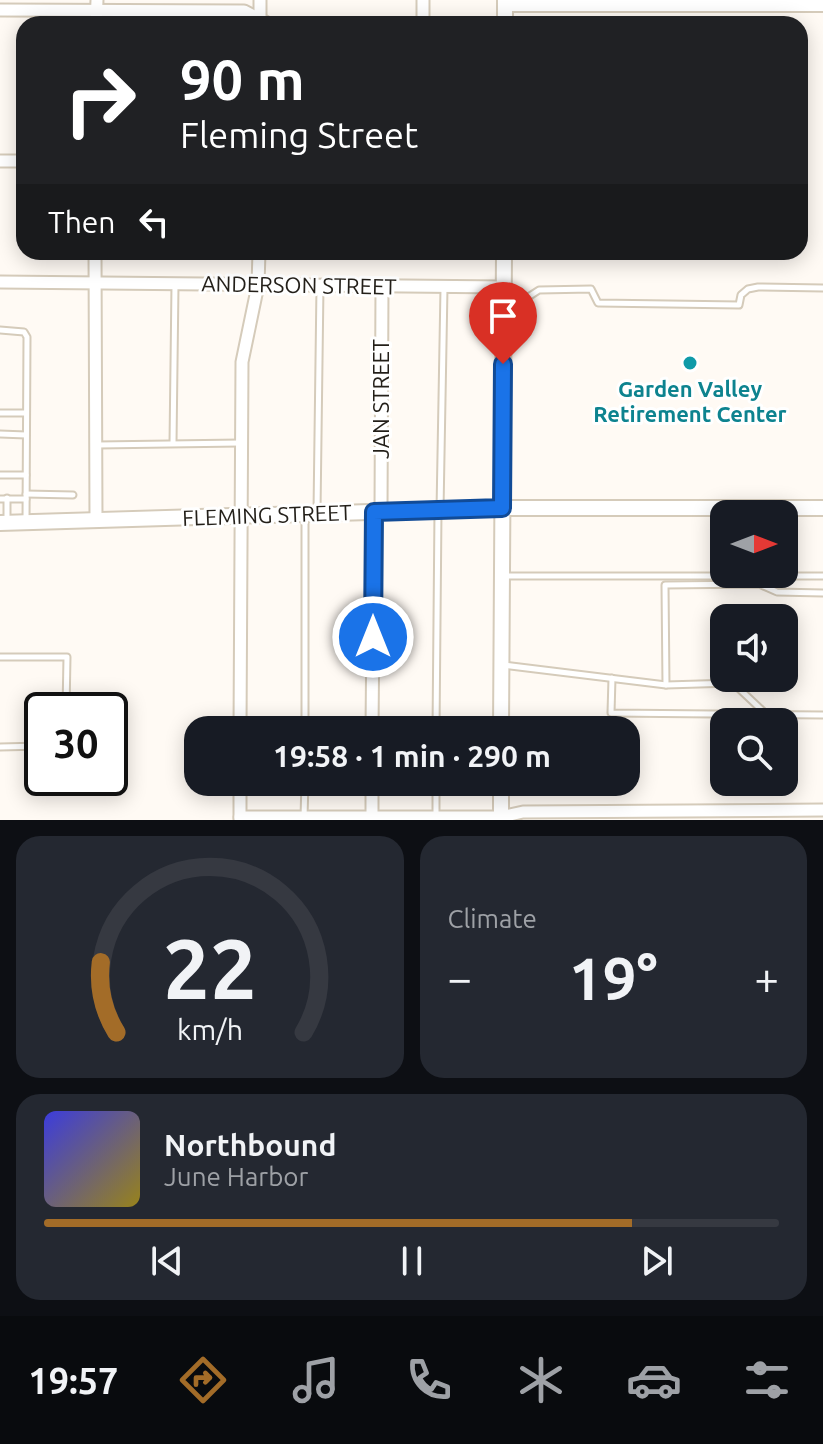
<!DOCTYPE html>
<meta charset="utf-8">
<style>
:root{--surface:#171b24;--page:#242831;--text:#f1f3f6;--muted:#9ea1a6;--line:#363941;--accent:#a36c28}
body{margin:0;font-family:Ubuntu,sans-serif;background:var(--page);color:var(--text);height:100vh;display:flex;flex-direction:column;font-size:30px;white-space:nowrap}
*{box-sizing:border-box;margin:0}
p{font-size:26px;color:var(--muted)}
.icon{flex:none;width:44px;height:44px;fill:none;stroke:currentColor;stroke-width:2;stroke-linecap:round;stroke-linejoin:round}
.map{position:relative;height:820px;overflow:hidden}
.drawer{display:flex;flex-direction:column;gap:16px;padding:16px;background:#0d0f14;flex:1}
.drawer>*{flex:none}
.banner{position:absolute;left:16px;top:16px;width:792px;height:244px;border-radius:24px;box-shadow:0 4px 20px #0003;background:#202124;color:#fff;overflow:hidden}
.needle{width:52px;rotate:90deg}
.controls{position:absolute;left:710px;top:500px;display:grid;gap:16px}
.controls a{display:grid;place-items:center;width:88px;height:88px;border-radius:16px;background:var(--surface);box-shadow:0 4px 20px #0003;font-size:40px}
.speed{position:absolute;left:24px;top:692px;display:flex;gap:16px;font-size:40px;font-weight:700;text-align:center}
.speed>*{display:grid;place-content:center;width:104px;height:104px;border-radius:50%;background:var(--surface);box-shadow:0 4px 20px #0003;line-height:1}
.speed .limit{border:4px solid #111;border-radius:12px;background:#fff;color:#111}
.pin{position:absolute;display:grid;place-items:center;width:68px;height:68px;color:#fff;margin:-82px -34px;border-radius:50% 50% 50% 0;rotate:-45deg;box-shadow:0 0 8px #0007}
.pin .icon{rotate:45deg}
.me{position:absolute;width:88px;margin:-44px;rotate:0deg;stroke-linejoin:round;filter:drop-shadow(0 0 6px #0008)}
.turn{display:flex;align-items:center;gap:28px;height:168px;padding:0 32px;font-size:36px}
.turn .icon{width:104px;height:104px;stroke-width:2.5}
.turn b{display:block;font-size:56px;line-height:68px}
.then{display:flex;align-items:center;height:76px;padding:0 32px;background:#0003;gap:16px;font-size:30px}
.big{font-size:60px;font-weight:600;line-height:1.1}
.drawer .card{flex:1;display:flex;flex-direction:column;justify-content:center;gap:12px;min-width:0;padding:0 28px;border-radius:24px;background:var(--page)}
.drawer .dial{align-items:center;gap:0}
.dial svg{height:208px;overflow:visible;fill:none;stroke:var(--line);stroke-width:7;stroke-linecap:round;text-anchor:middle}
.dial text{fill:var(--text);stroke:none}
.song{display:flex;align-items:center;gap:24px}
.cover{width:96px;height:96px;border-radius:12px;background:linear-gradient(135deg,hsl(240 70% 55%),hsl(50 70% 35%))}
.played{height:8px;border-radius:4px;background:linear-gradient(90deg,var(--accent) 80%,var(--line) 80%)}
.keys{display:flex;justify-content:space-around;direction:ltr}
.heat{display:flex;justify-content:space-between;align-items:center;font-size:44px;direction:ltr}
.drawer .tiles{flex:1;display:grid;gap:16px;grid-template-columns:1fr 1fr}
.card:last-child{grid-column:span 2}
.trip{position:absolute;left:184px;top:716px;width:456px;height:80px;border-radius:24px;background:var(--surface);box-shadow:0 4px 20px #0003;font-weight:600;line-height:80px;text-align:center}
.dock{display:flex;height:128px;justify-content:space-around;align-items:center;background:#090b0e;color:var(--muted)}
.dock .icon{width:56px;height:56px}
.dock .selected{color:var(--accent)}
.dock b{font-size:36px;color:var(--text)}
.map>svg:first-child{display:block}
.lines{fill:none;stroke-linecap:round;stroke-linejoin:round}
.service-casing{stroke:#d5cbba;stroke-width:9}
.minor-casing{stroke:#d5cbba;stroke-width:15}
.tertiary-casing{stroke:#d5cbba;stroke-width:18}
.service{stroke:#fff;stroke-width:5}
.minor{stroke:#fff;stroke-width:11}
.tertiary{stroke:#fff;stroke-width:14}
.route-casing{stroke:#114b97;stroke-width:20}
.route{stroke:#1a73e8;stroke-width:14}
.culture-dot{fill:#0f9aa8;stroke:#fff;stroke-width:3}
.labels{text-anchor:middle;stroke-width:6;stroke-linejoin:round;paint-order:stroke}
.street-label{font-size:22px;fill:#231f19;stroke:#fff}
.culture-label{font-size:22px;font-weight:bold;fill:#0d838f;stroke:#fff}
</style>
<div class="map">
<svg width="823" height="820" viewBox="0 0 823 820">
<rect width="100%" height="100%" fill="#fffaf4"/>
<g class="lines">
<defs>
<g id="service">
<path d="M 505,300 L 522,301 L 539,290 L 591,289 L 598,303 L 739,305 L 741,295 L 748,289 L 758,287 L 823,288"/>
<path d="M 0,330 L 24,332 L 27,337 L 26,521"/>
<path d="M 0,413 L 26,413"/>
<path d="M 0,434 L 26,435"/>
<path d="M 173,443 L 175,285"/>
<path d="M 98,445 L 240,443"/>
<path d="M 0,475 L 26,475"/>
<path d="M 26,494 L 73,495"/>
<path d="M 7,498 L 7,522"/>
<path d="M 0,499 L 26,499"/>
<path d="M 440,510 L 444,288"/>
<path d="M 317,512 L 320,286"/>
<path d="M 503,576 L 823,576"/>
<path d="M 0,657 L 67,657 L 66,710"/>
<path d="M 503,665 L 666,685 L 733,683 L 767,715"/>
<path d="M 612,678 L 611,713 L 823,715"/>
<path d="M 666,685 L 665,585 L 759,584 L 777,592 L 823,593"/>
<path d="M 305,730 L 305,515"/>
<path d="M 436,730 L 438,511"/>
<path d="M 0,747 L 42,746"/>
<path d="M 436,816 L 436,782"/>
<path d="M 304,817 L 305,782"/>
</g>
<g id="minor">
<path d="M 0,10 L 244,11 L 269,24"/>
<path d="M 260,23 L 260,0"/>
<path d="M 96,24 L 97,0"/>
<path d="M 423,24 L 423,0"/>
<path d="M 0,161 L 24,161"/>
<path d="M 95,252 L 96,520"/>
<path d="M 0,282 L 504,287"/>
<path d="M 381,512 L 382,286"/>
<path d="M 240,730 L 242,362 L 258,285 L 259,252"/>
<path d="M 372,730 L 374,512"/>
<path d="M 240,817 L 501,817 L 523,812 L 823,810"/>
<path d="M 372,817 L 372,782"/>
<path d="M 240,820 L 240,782"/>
</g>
<g id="tertiary">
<path d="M 505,4 L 823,4"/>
<path d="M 505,24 L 505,0"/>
<path d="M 0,523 L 502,508 L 823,508"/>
<path d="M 501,730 L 504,252"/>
<path d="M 501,820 L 501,782"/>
</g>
</defs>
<!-- service casing -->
<use href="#service" class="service-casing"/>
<!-- minor casing -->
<use href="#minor" class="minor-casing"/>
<!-- tertiary casing -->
<use href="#tertiary" class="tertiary-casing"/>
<!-- service -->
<use href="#service" class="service"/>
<!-- minor -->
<use href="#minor" class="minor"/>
<!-- tertiary -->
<use href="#tertiary" class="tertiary"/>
</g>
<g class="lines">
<defs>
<path id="route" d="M 373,637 L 374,512 L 502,508 L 503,364"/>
</defs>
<!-- route casing -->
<use href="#route" class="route-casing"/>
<!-- route -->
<use href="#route" class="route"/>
</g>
<!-- markers -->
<circle class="culture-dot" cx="690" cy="363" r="8"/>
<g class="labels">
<!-- street labels -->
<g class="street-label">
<text transform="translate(299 285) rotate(1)" y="8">ANDERSON STREET</text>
<text transform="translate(381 399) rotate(-90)" y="8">JAN STREET</text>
<text transform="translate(267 515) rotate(-2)" y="8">FLEMING STREET</text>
</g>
<!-- culture labels -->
<g class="culture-label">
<text x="690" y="397">Garden Valley<tspan x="690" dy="25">Retirement Center</tspan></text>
</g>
</g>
</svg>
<div class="controls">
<a><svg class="needle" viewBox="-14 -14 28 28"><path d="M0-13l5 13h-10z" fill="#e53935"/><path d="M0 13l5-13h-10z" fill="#9ea1a6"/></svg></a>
<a><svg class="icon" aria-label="sound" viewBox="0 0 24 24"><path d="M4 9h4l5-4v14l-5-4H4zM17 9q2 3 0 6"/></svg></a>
<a><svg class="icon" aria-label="search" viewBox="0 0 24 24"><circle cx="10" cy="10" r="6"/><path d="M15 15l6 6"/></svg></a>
</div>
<div class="speed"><div class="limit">30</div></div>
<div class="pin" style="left:503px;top:364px;background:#d93025"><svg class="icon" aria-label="arrive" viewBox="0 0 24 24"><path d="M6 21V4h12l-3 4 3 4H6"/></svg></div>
<svg class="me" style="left:373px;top:637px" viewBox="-20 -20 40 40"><circle r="17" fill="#1a73e8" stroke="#fff" stroke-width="3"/><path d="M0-11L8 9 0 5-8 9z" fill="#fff"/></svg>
<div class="trip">19:58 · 1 min · 290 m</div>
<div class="banner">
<div class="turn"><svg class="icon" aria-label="right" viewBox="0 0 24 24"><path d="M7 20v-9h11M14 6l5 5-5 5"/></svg><div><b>90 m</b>Fleming Street</div></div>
<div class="then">Then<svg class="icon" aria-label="left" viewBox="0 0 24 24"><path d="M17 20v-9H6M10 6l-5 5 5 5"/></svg></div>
</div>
</div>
<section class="drawer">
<div class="tiles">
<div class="card dial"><svg viewBox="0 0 100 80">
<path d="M14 69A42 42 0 1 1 86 69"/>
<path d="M14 69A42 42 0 0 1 8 42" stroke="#a36c28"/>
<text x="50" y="56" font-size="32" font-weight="700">22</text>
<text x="50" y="72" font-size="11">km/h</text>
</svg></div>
<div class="card"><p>Climate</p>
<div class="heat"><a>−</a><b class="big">19°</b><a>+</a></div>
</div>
<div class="card">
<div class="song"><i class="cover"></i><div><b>Northbound</b><p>June Harbor</p></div></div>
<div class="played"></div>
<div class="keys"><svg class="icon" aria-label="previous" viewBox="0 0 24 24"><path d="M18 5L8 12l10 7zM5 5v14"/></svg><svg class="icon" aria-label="pause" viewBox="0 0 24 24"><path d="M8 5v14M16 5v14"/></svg><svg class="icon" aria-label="next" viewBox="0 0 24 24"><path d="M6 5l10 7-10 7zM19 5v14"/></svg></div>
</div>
</div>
</section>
<nav class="dock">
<b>19:57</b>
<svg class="icon selected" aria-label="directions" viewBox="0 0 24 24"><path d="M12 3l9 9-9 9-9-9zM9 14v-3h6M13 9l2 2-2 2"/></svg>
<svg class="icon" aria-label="music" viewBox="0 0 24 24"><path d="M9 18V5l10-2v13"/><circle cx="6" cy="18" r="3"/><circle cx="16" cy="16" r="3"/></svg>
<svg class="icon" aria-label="phone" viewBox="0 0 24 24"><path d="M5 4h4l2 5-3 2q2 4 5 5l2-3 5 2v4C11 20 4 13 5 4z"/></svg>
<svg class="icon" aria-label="climate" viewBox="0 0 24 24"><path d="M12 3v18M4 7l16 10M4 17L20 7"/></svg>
<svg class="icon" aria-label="car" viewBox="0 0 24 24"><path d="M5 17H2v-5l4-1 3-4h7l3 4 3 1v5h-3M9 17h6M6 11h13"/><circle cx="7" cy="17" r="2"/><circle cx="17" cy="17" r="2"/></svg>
<svg class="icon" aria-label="filters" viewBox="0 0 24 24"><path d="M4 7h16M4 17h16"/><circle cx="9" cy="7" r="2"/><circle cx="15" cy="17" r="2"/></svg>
</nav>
